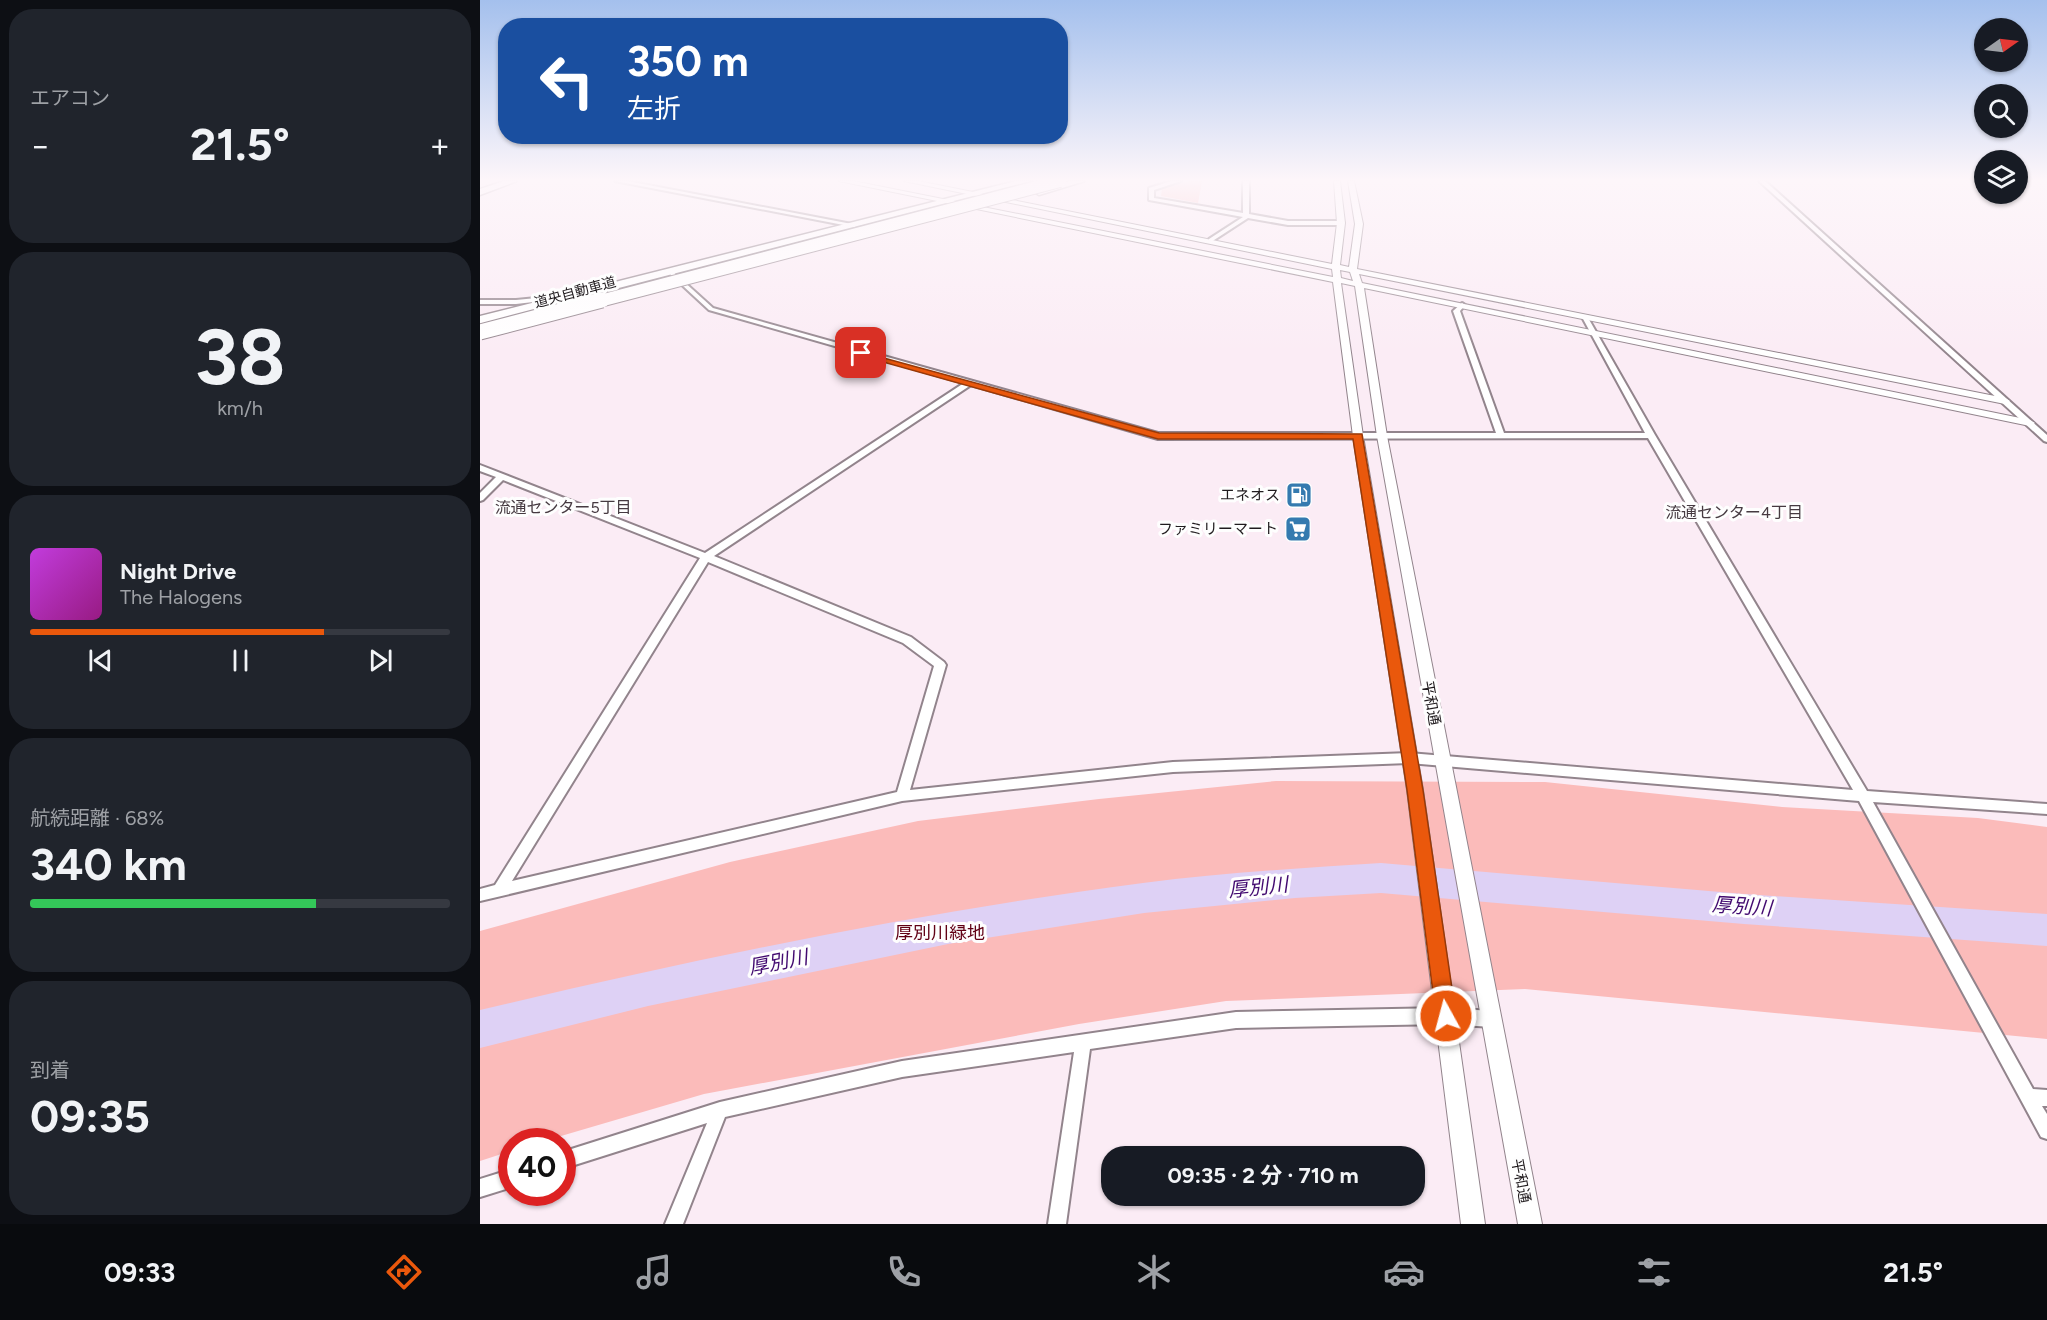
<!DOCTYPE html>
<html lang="ja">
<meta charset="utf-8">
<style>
:root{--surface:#171b24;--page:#20242c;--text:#f1f3f6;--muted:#9ea1a6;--line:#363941;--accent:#ea580c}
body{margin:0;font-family:Figtree,"Noto Sans JP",sans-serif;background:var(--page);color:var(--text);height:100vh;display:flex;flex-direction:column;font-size:22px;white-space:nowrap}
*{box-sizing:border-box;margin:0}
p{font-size:20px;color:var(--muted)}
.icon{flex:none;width:33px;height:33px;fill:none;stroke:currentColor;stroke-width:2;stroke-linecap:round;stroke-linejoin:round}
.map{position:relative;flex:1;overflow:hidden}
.panel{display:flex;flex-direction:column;gap:9px;padding:9px;background:#0d0f14;width:480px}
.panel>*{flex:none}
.guide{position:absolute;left:18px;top:18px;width:570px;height:126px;border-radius:24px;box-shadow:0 2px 4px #0004;background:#1a4fa0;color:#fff;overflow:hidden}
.needle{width:39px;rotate:76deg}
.controls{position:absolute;left:1494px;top:18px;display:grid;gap:12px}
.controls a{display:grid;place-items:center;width:54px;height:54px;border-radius:50%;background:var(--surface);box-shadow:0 2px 4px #0004;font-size:30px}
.speed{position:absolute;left:18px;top:1128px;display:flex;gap:12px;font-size:30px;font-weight:700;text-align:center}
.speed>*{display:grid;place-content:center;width:78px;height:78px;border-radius:50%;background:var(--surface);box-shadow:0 2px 4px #0004;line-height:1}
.speed .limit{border:9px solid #d22;background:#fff;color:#111}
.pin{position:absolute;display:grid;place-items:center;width:51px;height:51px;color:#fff;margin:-26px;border-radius:12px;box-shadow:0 3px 9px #0006}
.me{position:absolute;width:66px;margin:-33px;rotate:353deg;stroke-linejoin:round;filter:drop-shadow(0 0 4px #0008)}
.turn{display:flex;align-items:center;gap:21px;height:126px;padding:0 30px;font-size:27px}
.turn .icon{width:78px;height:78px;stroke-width:2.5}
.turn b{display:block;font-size:42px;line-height:51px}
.big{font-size:45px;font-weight:700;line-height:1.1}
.panel .card{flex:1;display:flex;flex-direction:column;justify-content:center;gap:9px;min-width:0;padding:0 21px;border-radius:24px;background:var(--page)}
.panel .dial{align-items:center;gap:0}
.dial b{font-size:78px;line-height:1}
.song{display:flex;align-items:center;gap:18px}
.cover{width:72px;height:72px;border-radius:9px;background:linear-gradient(135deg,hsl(290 70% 55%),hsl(310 70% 35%))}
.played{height:6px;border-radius:3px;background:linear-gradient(90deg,var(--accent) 70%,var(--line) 70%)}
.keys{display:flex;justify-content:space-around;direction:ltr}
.heat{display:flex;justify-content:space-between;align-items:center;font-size:33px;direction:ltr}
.charge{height:9px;border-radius:4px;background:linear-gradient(90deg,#34c759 68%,var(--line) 0)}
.trip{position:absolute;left:621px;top:1146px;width:324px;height:60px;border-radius:24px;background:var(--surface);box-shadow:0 2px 4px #0004;font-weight:700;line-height:60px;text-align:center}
.tab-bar{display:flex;height:96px;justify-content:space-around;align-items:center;background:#090b0e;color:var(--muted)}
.tab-bar .icon{width:42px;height:42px}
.tab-bar .on{color:var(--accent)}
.tab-bar b{font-size:27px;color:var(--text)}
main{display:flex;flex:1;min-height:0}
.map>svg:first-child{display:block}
.green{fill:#fbbbba}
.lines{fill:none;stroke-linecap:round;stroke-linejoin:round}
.river{fill:#ded1f5;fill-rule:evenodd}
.minor-casing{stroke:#92848c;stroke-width:4}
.tertiary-casing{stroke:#92848c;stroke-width:2}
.trunk-casing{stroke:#92848c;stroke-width:3}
.minor{fill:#fff;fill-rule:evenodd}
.tertiary{fill:#fff;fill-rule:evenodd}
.trunk{fill:#fff;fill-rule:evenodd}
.motorway-bridge-far1-casing{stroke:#92848c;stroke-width:14;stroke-linecap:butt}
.motorway-bridge-casing{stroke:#92848c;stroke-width:17;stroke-linecap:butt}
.motorway-bridge-far1{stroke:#fff;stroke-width:12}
.motorway-bridge{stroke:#fff;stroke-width:15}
.route{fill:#ea580c;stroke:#983908;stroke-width:1.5}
.labels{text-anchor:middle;stroke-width:6;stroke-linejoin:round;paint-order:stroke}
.far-street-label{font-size:14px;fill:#201b1e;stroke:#fefefe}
.poi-label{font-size:15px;fill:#201b1e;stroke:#fefefe;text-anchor:end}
.street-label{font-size:15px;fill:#201b1e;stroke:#fefefe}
.neighbourhood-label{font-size:16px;fill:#463a41;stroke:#fefefe}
.near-park-label{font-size:18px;fill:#610115;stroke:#fefefe}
.near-water-label{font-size:20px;font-style:italic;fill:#420a70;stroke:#fefefe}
</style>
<main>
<section class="panel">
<div class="card"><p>エアコン</p>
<div class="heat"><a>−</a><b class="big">21.5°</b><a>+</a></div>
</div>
<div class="card dial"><b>38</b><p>km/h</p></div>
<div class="card">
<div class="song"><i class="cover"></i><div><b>Night Drive</b><p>The Halogens</p></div></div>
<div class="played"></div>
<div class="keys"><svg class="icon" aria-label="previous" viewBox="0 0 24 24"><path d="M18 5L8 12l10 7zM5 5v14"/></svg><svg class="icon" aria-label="pause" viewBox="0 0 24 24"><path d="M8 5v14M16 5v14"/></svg><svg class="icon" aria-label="next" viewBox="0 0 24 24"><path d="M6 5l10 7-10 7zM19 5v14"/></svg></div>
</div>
<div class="card"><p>航続距離 · 68%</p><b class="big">340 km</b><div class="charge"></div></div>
<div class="card"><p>到着</p><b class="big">09:35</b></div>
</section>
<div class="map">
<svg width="1567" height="1224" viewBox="0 0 1567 1224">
<rect width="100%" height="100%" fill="#fbecf5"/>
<!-- green -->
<g class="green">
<path d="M 708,181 L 722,181 L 718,203 L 681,196 L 682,189 Z"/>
<path d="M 796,781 L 1065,782 L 1302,807 L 1498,818 L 1567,827 L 1567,1039 L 1045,989 L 746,1001 L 599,1024 L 224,1094 L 64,1141 L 32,1142 L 31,1151 L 0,1161 L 0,931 L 250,862 L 438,821 L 619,799 Z"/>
</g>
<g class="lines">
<!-- river -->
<path class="river" d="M 901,863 L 1264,894 L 1567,914 L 1567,946 L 1264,924 L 901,893 L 815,898 L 664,913 L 468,944 L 168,1006 L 0,1048 L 0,1010 C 219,958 440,912 663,883 C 742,873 822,868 901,863 Z"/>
<defs>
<g id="minor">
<path d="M 135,181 L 147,181 L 377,225 L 374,227 Z"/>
<path d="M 692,181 L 701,181 L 674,190 L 674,198 L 763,213 L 763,181 L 769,181 L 769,214 L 808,221 L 861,221 L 864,223 L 861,225 L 808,225 L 768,218 L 731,242 L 729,241 L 729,239 L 763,217 L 669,200 L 669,188 Z"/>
<path d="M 1279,181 L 1285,181 L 1567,435 L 1567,442 L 1564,441 Z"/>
<path d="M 191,270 L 233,308 L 678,433 L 1016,433 L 973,311 L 982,303 L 985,305 L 980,311 L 1024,433 L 1165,433 L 1102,317 L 1107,316 L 1175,435 L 1387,791 L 1567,804 L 1567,814 L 1393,802 L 1553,1089 L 1567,1090 L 1567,1106 L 1562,1106 L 1567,1114 L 1567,1139 L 1561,1137 L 1379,801 L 929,763 L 693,772 L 422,801 L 0,901 L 0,889 L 15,885 L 220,558 L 23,480 L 3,500 L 0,501 L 0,493 L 16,477 L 0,471 L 0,465 L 225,553 L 484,383 L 229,310 L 189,273 L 188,272 ZM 491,385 L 678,439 L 1168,438 L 1373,790 L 929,753 L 693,762 L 430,790 L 466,665 L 464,662 L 431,637 L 234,556 ZM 228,562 L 423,643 L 454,666 L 417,792 L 32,881 Z"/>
<path d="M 77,296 L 79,297 L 79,299 L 36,304 L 0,304 L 0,300 L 36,300 Z"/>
<path d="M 966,1008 L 1012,1011 L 1017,1014 L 1020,1019 L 1017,1024 L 1012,1027 L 966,1024 L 756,1028 L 610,1049 L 586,1224 L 568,1224 L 594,1052 L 422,1077 L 245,1117 L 203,1224 L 185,1224 L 227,1123 L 82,1169 L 82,1152 L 240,1102 L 422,1061 L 756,1012 Z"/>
<path d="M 32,1169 L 32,1187 L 0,1197 L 0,1179 Z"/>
</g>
<path id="tertiary" d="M 359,181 L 373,181 L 853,277 L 852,269 L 424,181 L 438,181 L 852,264 L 857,223 L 854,181 L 860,181 L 865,223 L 860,265 L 869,267 L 875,224 L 868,181 L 874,181 L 883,224 L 877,269 L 1525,398 L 1530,401 L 1525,404 L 879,274 L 882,283 L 1550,420 L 1555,423 L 1550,426 L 884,288 L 907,436 L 1062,1224 L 1038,1224 L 897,436 L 875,286 L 861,283 L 883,436 L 943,790 L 1005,1224 L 981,1224 L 927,790 L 873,436 L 853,282 ZM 860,270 L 870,272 L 873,281 L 861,278 Z"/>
<g id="trunk">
<path d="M 24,181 L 37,181 L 0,195 L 0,189 Z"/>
<path d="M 536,181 L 551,181 L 0,324 L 0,316 Z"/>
<path d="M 590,181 L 605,181 L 559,195 L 554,192 Z"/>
</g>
</defs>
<!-- minor casing -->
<use href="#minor" class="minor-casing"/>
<!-- tertiary casing -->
<use href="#tertiary" class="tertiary-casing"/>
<!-- trunk casing -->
<use href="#trunk" class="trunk-casing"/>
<!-- minor -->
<use href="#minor" class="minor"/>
<!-- tertiary -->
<use href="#tertiary" class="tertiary"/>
<!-- trunk -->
<use href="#trunk" class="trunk"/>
<defs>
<path id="motorway-bridge-far1" d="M 116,302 L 580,181"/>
<path id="motorway-bridge" d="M 0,332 L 122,300"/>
</defs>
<!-- motorway-bridge-far1 casing -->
<use href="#motorway-bridge-far1" class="motorway-bridge-far1-casing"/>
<!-- motorway-bridge casing -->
<use href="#motorway-bridge" class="motorway-bridge-casing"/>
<!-- motorway-bridge-far1 -->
<use href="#motorway-bridge-far1" class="motorway-bridge-far1"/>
<!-- motorway-bridge -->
<use href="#motorway-bridge" class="motorway-bridge"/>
</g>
<!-- sky -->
<linearGradient id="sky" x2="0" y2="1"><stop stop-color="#a4c0ed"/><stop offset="0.51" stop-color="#fdf6fa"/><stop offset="1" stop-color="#fdf6fa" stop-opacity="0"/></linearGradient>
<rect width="1567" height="353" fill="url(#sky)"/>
<!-- route -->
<path class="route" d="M 378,351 L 679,433 L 882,434 L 943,790 L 976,1016 L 973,1023 L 966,1026 L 959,1023 L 956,1016 L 927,790 L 873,439 L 678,439 L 378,355 Z"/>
<!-- icons -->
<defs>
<symbol id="fuel-square" viewBox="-11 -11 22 22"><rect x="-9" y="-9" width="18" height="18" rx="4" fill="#347aaf" stroke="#fefefe"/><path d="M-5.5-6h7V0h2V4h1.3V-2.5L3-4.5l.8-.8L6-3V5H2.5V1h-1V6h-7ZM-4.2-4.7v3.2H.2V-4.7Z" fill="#fff"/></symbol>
<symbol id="supermarket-square" viewBox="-11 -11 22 22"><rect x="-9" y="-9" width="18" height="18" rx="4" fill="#347aaf" stroke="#fefefe"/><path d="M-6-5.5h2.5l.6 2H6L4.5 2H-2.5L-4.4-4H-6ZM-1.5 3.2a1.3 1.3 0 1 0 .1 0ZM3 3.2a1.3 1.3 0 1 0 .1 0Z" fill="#fff"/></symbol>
</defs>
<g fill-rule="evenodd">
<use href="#fuel-square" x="804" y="480" width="30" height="30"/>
<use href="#supermarket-square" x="803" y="514" width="30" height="30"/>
</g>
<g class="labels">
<!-- far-street labels -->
<g class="far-street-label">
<text transform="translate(95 292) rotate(-15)" y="5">道央自動車道</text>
</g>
<!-- poi labels -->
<g class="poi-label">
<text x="800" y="500">エネオス</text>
<text x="798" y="534">ファミリーマート</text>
</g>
<!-- street labels -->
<g class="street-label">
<text transform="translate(951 703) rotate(80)" y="5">平和通</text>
<text transform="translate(1041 1181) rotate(79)" y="5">平和通</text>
</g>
<!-- neighbourhood labels -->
<g class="neighbourhood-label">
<text x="83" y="513">流通センター5丁目</text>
<text x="1254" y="518">流通センター4丁目</text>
</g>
<!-- near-park labels -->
<g class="near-park-label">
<text x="460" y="939">厚別川緑地</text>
</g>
<!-- near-water labels -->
<g class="near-water-label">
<text transform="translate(778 887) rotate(-6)" y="7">厚別川</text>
<text transform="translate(1262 906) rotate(4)" y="7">厚別川</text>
<text transform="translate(298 962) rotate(-11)" y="7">厚別川</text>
</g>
</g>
</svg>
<div class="controls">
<a><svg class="needle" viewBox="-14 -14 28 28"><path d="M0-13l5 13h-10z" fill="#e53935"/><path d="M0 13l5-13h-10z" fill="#9ea1a6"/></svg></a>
<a><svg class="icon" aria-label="search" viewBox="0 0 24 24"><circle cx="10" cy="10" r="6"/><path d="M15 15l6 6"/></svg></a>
<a><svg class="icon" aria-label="layers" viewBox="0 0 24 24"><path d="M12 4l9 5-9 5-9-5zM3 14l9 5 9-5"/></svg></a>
</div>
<div class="speed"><div class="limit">40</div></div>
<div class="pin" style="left:381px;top:353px;background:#d93025"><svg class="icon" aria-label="arrive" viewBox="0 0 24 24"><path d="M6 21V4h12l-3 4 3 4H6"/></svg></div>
<svg class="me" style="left:966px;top:1016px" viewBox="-20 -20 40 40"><circle r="17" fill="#ea580c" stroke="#fff" stroke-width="3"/><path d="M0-11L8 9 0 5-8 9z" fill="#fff"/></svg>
<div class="trip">09:35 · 2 分 · 710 m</div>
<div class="guide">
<div class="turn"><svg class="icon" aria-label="left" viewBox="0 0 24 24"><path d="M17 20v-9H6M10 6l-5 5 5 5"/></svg><div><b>350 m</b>左折</div></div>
</div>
</div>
</main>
<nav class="tab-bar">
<b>09:33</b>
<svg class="icon on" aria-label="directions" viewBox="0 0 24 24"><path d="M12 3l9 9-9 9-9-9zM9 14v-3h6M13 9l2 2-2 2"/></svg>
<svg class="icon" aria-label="music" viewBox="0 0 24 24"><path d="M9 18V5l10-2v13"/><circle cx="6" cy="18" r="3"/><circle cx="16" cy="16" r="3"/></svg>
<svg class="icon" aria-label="phone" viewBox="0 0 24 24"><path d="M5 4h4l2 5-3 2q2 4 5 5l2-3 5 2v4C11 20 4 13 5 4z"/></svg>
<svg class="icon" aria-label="climate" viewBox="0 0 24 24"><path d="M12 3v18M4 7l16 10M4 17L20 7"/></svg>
<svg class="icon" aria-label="car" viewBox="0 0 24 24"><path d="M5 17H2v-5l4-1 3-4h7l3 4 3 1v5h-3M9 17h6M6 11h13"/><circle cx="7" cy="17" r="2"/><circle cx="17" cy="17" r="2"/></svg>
<svg class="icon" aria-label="filters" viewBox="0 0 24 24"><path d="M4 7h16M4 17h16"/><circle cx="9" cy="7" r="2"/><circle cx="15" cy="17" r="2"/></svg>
<b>21.5°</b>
</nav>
